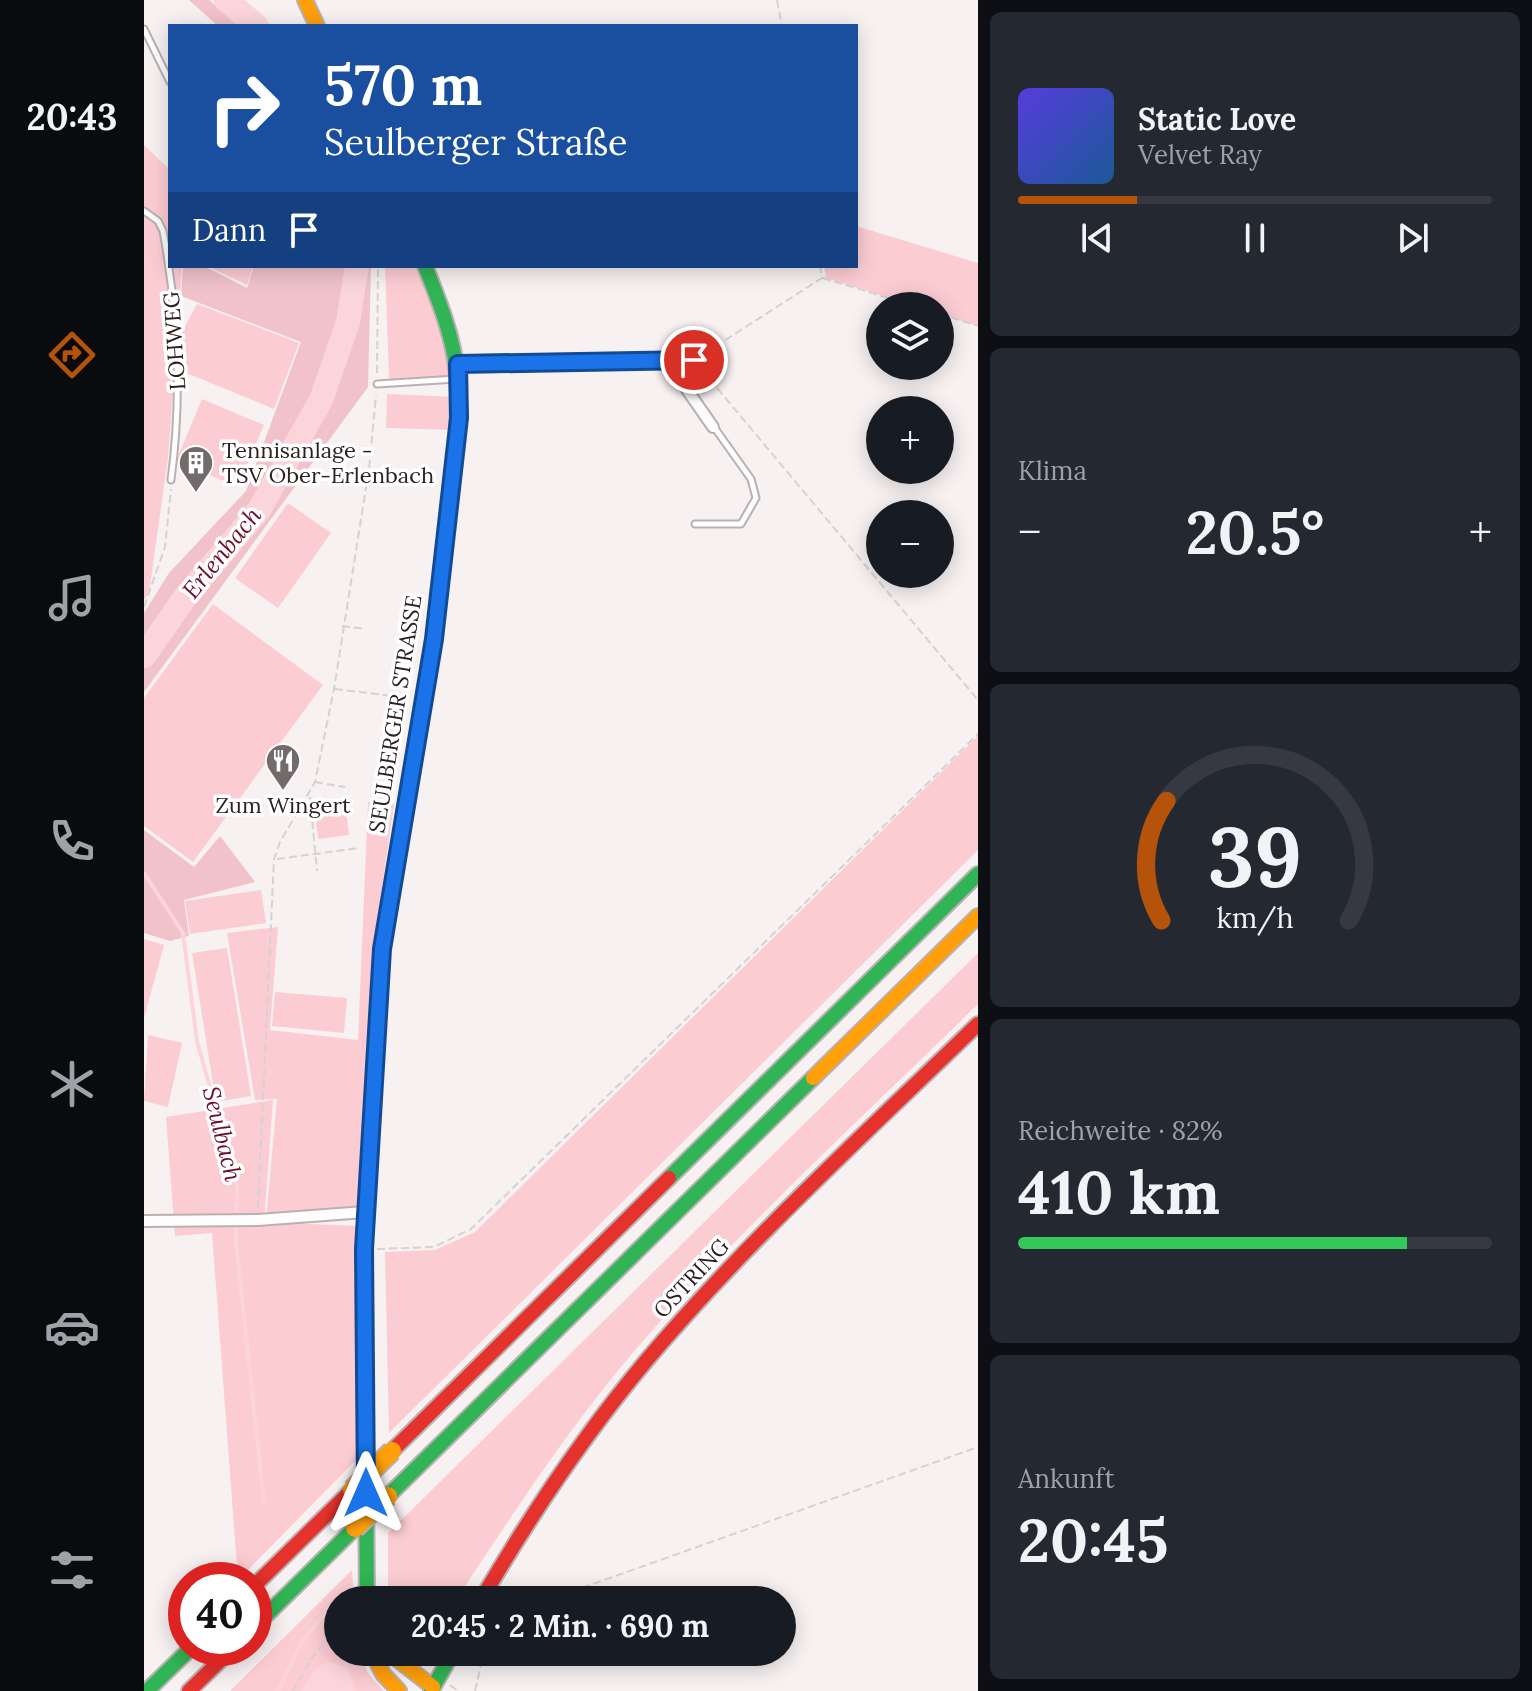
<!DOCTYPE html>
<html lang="de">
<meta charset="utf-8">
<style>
:root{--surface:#171b24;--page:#242831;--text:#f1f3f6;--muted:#9ea1a6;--line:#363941;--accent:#b45309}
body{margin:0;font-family:Lora,serif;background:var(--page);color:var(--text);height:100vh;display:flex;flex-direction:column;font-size:30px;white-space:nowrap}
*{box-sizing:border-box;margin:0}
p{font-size:26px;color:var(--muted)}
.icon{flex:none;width:44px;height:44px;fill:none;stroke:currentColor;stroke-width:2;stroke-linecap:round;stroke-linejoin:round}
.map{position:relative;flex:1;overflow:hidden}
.details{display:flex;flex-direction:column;gap:12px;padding:12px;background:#0d0f14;width:554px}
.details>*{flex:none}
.hud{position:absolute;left:24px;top:24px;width:690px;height:244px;border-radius:0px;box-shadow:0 4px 20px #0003;background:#1a4fa0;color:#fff;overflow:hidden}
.fabs{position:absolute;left:722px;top:292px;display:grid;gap:16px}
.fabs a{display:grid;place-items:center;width:88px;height:88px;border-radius:50%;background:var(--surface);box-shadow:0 4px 20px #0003;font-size:40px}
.speed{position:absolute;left:24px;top:1562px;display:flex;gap:16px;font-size:40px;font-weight:700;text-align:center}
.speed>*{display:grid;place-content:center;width:104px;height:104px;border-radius:50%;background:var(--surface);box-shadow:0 4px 20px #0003;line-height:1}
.speed .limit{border:12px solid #d22;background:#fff;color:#111}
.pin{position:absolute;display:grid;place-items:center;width:68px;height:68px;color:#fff;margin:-34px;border:4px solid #fff;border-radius:50%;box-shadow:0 2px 8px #0007}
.me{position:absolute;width:88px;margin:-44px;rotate:0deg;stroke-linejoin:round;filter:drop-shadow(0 0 6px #0008)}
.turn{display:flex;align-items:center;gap:28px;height:168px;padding:0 24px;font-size:36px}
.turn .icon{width:104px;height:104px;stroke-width:2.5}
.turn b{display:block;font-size:56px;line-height:68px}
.then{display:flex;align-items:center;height:76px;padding:0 24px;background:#0003;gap:16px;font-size:30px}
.big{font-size:60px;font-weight:800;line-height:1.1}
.details .card{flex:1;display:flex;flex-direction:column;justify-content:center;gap:12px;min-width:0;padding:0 28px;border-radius:12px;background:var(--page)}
.details .dial{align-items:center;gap:0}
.dial svg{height:208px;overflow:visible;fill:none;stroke:var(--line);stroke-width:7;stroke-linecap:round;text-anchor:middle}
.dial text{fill:var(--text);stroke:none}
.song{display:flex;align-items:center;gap:24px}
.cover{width:96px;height:96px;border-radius:12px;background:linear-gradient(135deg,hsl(250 70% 55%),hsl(210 70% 35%))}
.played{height:8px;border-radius:4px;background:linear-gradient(90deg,var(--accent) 25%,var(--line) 25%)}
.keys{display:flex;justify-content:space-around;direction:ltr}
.heat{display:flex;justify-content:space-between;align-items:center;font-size:44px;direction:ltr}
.charge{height:12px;border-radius:6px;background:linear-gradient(90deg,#34c759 82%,var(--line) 0)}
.trip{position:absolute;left:180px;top:1586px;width:472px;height:80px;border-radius:40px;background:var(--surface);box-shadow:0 4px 20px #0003;font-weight:800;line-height:80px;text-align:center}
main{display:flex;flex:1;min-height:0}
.menu{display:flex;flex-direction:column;width:144px;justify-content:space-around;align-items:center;background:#090b0e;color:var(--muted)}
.menu .icon{width:56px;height:56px}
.menu .selected{color:var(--accent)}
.menu b{font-size:36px;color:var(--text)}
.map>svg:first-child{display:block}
.green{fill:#fcccd3}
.forest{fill:#f1c2c9}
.water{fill:#fbd5da}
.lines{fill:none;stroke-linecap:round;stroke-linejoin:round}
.stream{stroke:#fbd5da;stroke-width:4}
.river{stroke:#fbd5da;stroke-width:24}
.lane-casing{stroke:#b9b0b1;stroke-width:9}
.street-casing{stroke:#b9b0b1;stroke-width:14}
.fast-casing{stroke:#b9b0b1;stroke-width:18}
.slow-casing{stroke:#b9b0b1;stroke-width:18}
.jam-casing{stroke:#b9b0b1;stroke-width:18}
.path{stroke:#d4d2d2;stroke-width:2;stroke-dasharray:8 4;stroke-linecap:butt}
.lane{stroke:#fefdfd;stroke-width:5}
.street{stroke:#fefdfd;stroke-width:10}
.fast{stroke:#30b455;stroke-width:14}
.slow{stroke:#ff9f0a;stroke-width:14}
.jam{stroke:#e5322d;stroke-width:14}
.slow-bridge-casing{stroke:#b9b0b1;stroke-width:22;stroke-linecap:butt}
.slow-bridge{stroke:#ff9f0a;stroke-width:18}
.route-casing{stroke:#114b97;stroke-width:20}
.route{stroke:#1a73e8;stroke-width:14}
.labels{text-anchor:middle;stroke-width:7;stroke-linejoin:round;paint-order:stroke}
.street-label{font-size:22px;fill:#2c2122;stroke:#fff}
.poi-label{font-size:22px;fill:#2c2122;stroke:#fff;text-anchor:start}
.water-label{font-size:24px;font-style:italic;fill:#70102e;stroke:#fff}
</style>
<main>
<nav class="menu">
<b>20:43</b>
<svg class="icon selected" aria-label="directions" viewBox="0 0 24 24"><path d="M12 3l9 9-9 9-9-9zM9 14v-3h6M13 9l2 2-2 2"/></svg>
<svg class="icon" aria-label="music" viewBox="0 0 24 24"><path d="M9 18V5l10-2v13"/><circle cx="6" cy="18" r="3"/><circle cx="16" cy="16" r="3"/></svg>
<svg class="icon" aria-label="phone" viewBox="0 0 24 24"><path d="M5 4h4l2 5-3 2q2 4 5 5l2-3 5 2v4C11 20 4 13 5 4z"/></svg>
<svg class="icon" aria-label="climate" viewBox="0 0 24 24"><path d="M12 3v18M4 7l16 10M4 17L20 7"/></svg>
<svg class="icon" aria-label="car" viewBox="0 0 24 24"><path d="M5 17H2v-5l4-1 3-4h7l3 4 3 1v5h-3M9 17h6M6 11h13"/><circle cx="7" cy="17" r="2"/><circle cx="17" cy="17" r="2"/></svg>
<svg class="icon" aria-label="filters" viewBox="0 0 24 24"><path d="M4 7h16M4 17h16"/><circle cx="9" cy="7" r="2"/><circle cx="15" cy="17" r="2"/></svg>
</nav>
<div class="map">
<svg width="834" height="1691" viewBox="0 0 834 1691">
<rect width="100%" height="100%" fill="#f8f1f2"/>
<!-- green -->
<g class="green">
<path d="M 0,145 L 26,170 L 26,266 L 38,266 L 24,458 L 5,593 L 0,600 Z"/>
<path d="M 712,226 L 834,263 L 834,326 L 796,314 L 796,306 L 771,306 L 682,278 L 680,266 L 712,266 Z"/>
<path d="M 63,266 L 109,266 L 103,285 Z"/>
<path d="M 241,266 L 289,266 L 314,331 L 322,375 L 245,379 Z"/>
<path d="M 53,304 L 155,343 L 130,409 L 35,370 L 37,334 Z"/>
<path d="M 243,394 L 312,397 L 311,430 L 242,428 Z"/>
<path d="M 58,399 L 120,425 L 94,487 L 32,461 Z"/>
<path d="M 144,503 L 187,533 L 134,608 L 91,578 Z"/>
<path d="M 69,604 L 179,685 L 49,862 L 0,826 L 0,698 Z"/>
<path d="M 834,736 L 834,850 L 245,1433 L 241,1252 L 291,1250 L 331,1232 Z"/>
<path d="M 224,802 L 250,804 L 229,950 L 214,1209 L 122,1220 L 133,1099 L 111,1100 L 83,933 L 134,927 L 126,1030 L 214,1040 Z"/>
<path d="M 202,807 L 205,835 L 174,839 L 171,811 Z"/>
<path d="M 117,890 L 122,923 L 46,934 L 41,901 Z"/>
<path d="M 0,939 L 20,945 L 0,1018 Z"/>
<path d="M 83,948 L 107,1096 L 72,1102 L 48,953 Z"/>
<path d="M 834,953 L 834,1004 C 719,1117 598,1227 492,1349 C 425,1427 368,1515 312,1600 L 244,1600 L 244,1533 Z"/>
<path d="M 131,992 L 203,998 L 200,1033 L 128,1026 Z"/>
<path d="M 4,1035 L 38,1043 L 24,1107 L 0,1101 Z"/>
<path d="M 129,1100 L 120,1222 L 214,1226 L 217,1455 L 94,1580 L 68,1233 L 31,1236 L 22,1117 Z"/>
<path d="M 208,1570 L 210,1600 L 194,1600 L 194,1652 L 214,1652 L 224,1673 L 240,1691 L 86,1691 Z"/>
</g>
<!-- forest -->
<g class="forest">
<path d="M 45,0 L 65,0 L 96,26 L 74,26 Z"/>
<path d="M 39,266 L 60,266 L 103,288 L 110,266 L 227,266 L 224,387 L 0,692 L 0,613 L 25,573 L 102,491 L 157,342 L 37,296 Z"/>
<path d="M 0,830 L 50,867 L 76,836 L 111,882 L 40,900 L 45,936 L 26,941 L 0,933 Z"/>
</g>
<!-- water -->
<path class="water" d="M 184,1662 L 204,1667 L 212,1691 L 157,1691 L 170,1670 Z"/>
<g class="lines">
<!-- stream -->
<g class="stream">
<path d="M 0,873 L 39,933 L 53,1041 L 93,1184 L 92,1242 L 120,1503"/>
<path d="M 134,1691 L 157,1643 L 194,1597"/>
</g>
<!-- river -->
<g class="river">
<path d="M 82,0 L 113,26"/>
<path d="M 0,656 L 42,596 L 115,510 L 177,400 L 204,322 L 213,266"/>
</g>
<defs>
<g id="lane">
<path d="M 0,29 L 26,82"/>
<path d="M 0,211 L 14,221 L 19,231 C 34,312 38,398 27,480"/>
<path d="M 233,384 L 312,379"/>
<path d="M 551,524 L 597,524 L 612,498 L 607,479 L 570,427"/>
</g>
<g id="street">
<path d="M 523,361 L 569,427"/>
<path d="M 314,364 L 550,360"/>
<path d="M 0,1221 L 114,1220 L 221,1212"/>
</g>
<g id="fast">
<path d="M 281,266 C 311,340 320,373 311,454"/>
<path d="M 525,1178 L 834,874"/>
<path d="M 244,1496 L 669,1078"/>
<path d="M 223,1600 L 220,1249 L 229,1098"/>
<path d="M 110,1627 L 211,1528"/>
<path d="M 3,1691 L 47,1648"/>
<path d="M 287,1691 L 309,1652"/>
</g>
<g id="slow">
<path d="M 161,0 L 173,26"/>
<path d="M 669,1078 L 834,916"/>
<path d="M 228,1652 L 239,1674 L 255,1691"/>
<path d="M 244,1652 L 289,1687"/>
</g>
<g id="jam">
<path d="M 229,1098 L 238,949 L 290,639 L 311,454"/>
<path d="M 248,1451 L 525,1178"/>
<path d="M 110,1586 L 208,1490"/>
<path d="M 337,1600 C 386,1516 440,1435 502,1361 C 604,1240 721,1134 834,1024"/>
<path d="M 45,1691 L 89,1648"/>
</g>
</defs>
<!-- lane casing -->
<use href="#lane" class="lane-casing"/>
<!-- street casing -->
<use href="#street" class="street-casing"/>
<!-- fast casing -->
<use href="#fast" class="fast-casing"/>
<!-- slow casing -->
<use href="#slow" class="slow-casing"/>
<!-- jam casing -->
<use href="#jam" class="jam-casing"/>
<!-- path -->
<g class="path">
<path d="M 633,0 L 638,26"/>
<path d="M 679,278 L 770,306"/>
<path d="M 796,314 L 834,326"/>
<path d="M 561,353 L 678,278 L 676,266"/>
<path d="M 558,370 L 834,700"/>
<path d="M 233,373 L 234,266"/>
<path d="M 0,607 L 21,547 L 27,489"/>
<path d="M 198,626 L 221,629"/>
<path d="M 191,689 L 249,696"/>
<path d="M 171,782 L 201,787"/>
<path d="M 166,797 L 173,871"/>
<path d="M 133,859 L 215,848"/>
<path d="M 114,1208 L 130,859 L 136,842 L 171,782 L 190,689 L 225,469 L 232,395"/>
<path d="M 233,1249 L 290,1247 L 327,1229 L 834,734"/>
<path d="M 404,1600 L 834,1447"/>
<path d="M 306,1685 L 314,1691"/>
<path d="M 149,1691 L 167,1659 L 194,1627"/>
<path d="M 331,1691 L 340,1652"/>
</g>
<!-- lane -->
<use href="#lane" class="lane"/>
<!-- street -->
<use href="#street" class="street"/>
<!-- fast -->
<use href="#fast" class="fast"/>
<!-- slow -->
<use href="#slow" class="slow"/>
<!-- jam -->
<use href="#jam" class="jam"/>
<defs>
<g id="slow-bridge">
<path d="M 208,1490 L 248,1451"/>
<path d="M 211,1528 L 244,1496"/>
</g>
</defs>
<!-- slow-bridge casing -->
<use href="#slow-bridge" class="slow-bridge-casing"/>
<!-- slow-bridge -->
<use href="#slow-bridge" class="slow-bridge"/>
</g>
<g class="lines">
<defs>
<path id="route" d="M 222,1493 L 220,1249 L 238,949 L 290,639 L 315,418 L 314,364 L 550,360"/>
</defs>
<!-- route casing -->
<use href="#route" class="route-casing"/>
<!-- route -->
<use href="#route" class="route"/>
</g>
<!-- icons -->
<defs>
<symbol id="building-pin" viewBox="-11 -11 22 30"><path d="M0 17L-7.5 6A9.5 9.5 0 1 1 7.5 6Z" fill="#736a6b" stroke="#fff"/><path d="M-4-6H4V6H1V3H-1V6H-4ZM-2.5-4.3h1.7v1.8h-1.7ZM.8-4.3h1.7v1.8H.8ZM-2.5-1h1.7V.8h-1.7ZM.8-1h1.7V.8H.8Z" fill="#fff"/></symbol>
<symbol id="restaurant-pin" viewBox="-11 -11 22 30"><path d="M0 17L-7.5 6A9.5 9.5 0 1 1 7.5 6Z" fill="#736a6b" stroke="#fff"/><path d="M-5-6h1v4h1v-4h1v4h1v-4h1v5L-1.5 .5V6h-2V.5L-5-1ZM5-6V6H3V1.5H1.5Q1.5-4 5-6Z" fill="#fff"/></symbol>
</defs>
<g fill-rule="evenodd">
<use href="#building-pin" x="32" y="443" width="40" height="54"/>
<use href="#restaurant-pin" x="119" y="741" width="40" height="54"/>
</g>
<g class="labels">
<!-- street labels -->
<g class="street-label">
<text transform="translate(30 341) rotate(-94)" y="8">LOHWEG</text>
<text transform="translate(251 714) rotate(-81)" y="8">SEULBERGER STRASSE</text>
<text transform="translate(547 1278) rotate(-47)" y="8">OSTRING</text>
</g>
<!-- poi labels -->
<g class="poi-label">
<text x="78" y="458">Tennisanlage -<tspan x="78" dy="25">TSV Ober-Erlenbach</tspan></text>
<text x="139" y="813" text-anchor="middle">Zum Wingert</text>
</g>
<!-- water labels -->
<g class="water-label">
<text transform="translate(78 553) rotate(-51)" y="8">Erlenbach</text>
<text transform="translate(78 1134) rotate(76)" y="8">Seulbach</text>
</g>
</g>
</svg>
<div class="fabs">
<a><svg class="icon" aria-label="layers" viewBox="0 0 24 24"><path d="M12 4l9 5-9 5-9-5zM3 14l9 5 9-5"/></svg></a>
<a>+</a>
<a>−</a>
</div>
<div class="speed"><div class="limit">40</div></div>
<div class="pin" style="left:550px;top:360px;background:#d93025"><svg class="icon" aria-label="arrive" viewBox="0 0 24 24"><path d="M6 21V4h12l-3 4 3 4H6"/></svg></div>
<svg class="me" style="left:222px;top:1493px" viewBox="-20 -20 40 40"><path d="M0-17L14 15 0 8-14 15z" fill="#1a73e8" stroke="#fff" stroke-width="4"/></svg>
<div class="trip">20:45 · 2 Min. · 690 m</div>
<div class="hud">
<div class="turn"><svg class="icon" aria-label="right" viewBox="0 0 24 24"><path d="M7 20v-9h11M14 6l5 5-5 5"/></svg><div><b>570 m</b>Seulberger Straße</div></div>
<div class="then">Dann<svg class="icon" aria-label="arrive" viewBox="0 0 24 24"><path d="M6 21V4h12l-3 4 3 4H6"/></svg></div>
</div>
</div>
<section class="details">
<div class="card">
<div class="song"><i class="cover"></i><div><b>Static Love</b><p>Velvet Ray</p></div></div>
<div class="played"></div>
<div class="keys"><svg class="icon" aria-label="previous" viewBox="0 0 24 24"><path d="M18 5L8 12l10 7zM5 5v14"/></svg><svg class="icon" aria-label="pause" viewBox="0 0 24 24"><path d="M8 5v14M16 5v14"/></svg><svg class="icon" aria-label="next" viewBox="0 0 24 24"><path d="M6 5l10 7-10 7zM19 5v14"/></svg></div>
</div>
<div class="card"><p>Klima</p>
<div class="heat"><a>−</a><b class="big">20.5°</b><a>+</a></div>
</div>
<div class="card dial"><svg viewBox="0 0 100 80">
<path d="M14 69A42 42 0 1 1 86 69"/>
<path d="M14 69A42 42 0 0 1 16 23" stroke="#b45309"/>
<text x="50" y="56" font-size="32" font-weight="700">39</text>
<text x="50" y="72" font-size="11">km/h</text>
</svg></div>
<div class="card"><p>Reichweite · 82%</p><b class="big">410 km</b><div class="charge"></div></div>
<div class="card"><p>Ankunft</p><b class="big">20:45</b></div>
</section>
</main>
